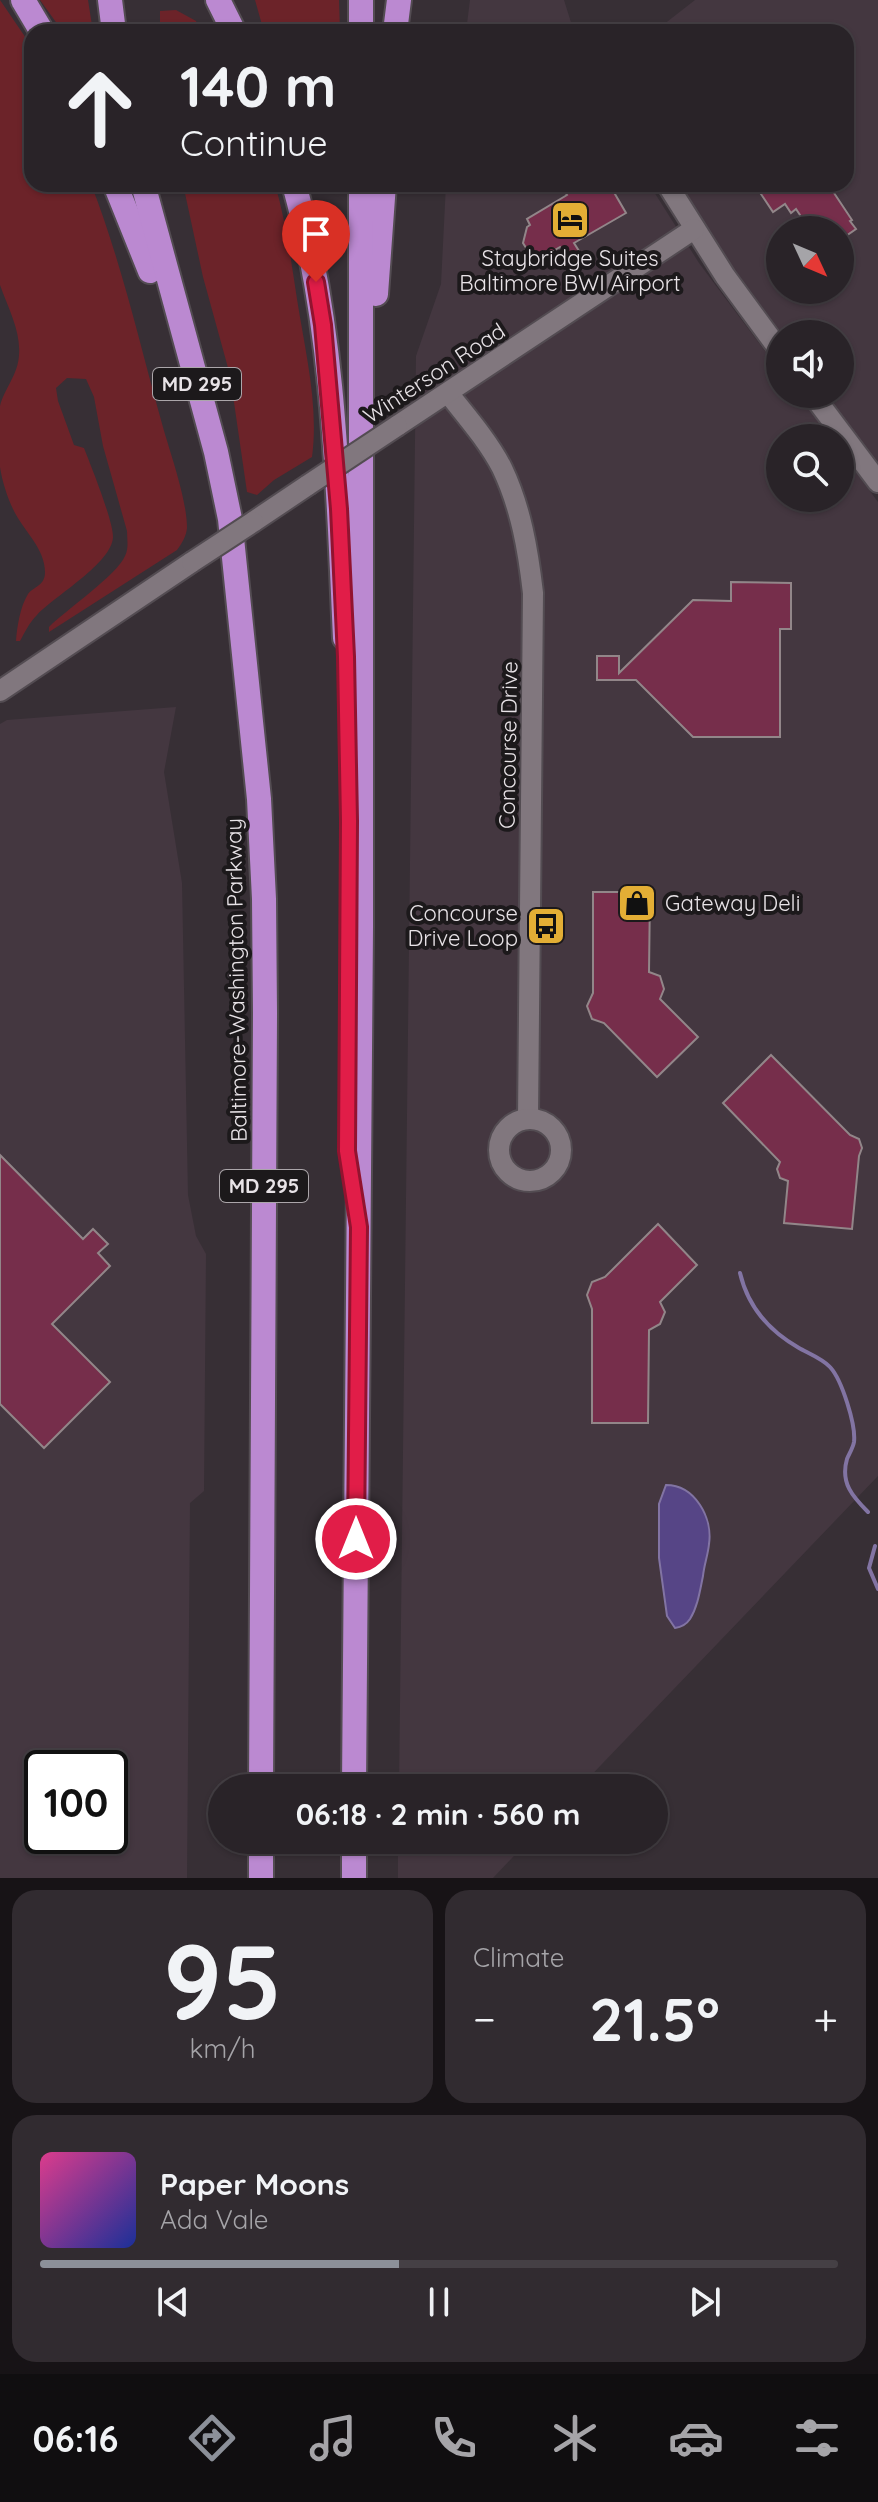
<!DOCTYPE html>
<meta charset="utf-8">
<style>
:root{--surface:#292328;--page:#312b30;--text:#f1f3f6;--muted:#a5a4a8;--line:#454045;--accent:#8c9099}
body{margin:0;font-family:Quicksand,sans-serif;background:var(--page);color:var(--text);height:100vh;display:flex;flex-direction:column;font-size:30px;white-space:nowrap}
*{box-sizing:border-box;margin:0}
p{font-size:26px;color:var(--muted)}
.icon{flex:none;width:44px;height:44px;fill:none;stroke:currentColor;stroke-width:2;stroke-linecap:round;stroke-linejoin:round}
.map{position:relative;height:1878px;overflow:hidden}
.sheet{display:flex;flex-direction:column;gap:12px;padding:12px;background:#171316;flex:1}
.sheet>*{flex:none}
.top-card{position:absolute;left:24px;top:24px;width:830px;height:168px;border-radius:24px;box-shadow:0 2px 6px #0004,0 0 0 2px var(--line);background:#292328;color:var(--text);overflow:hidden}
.needle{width:52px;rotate:134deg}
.controls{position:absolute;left:766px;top:216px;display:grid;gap:16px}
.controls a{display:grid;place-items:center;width:88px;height:88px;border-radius:50%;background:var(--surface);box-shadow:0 2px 6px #0004,0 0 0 2px var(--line);font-size:40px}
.speed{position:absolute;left:24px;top:1750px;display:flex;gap:16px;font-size:40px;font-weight:700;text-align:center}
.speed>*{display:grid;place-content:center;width:104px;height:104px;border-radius:50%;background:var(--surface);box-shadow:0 2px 6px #0004,0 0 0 2px var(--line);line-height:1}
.speed .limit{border:4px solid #111;border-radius:12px;background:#fff;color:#111}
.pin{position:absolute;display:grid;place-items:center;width:68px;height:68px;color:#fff;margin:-82px -34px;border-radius:50% 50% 50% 0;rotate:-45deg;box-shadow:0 0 8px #0007}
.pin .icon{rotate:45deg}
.me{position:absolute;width:88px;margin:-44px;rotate:0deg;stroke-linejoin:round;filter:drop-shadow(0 0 6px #0008)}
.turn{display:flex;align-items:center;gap:28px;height:168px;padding:0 24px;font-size:36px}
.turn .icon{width:104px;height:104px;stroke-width:2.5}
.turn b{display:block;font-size:56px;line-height:68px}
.big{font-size:60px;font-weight:700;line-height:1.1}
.sheet .card{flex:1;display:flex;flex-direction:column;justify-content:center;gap:12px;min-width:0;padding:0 28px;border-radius:24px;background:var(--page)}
.sheet .dial{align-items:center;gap:0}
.dial b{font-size:104px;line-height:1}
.song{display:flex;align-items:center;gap:24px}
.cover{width:96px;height:96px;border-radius:12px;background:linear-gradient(135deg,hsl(330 70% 55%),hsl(230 70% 35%))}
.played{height:8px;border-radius:4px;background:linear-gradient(90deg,var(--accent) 45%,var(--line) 45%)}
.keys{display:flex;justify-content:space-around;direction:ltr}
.heat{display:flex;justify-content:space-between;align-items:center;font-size:44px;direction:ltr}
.sheet .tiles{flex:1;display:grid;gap:12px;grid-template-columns:1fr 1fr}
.card:last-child{grid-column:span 2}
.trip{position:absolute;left:208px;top:1774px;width:460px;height:80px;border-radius:40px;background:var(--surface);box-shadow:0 2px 6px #0004,0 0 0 2px var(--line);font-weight:700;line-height:80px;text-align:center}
.dock{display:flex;height:128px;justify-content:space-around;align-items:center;background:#100e10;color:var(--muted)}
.dock .icon{width:56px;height:56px}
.dock .current{color:var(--accent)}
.dock b{font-size:36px;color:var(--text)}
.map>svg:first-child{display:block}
.built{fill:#443740;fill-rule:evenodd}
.green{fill:#6c2329}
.water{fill:#564586;stroke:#8274a3;stroke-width:2}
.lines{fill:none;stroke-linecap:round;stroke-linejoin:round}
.stream{stroke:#8274a3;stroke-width:4}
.building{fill:#762e4b;stroke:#928689;stroke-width:2}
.minor-casing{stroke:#534c52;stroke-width:24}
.highway-casing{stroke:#534c52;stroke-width:28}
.minor{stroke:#81777e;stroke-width:20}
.highway{stroke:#bb89d1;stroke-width:24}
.minor-bridge-casing{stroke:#534c52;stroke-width:24;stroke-linecap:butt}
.minor-bridge{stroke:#81777e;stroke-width:20}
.route-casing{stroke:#92132f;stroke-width:20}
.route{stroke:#e11d48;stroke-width:14}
.labels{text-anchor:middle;stroke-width:8;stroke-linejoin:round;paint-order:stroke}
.shield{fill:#1c191b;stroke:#aba6aa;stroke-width:2}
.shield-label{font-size:20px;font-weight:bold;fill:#e8e3e7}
.poi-label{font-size:22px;fill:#e8e3e7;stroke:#1c191b}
.street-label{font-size:22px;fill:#e8e3e7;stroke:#1c191b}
</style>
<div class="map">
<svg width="878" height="1878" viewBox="0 0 878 1878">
<rect width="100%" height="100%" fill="#372f35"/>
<!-- built -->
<g class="built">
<path d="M 470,0 L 564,0 L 574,32 L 466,32 Z"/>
<path d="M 695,0 L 878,0 L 878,465 L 826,394 L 840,394 L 840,334 L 782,334 L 701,224 L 676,184 L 846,184 L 846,32 L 654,32 ZM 780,230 L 840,230 L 840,290 L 780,290 Z"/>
<path d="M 446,184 L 649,184 L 699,263 L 780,371 L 780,394 L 798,394 L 831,438 L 780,438 L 780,498 L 840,498 L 840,451 L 878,502 L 878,1476 L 579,1788 L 399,1788 L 416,356 L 441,284 Z"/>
<path d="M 176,707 L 164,772 L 182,883 L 188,1195 L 196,1236 L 206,1254 L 204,1491 L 190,1503 L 187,1878 L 0,1878 L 0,724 L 7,720 ZM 42,1768 L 110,1768 L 110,1836 L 42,1836 Z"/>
<path d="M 398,1840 L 529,1840 L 493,1878 L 398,1878 Z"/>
</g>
<!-- green -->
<g class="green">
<path d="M 0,0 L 32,47 L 32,184 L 91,184 C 121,261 139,341 161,420 C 169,450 187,498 187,528 C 186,537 182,543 177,550 L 49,632 L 49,627 C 66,610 117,575 125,556 C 129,548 127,539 127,531 L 103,446 L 94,397 L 86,379 L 67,378 L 56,388 L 58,401 L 74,445 L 84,448 C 91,466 113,520 113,537 C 112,563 56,595 37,615 C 29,623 25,632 20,641 L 16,641 C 17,627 20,607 28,594 C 34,586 45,586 45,572 C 45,549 25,532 15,513 C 8,500 2,481 0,467 C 0,457 0,415 0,406 C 4,389 18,375 19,355 C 21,331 8,308 0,285 Z"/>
<path d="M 40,0 L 88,0 L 93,32 L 63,32 Z"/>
<path d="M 255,0 L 339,0 L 340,32 L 264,32 Z"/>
<path d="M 176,10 L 196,21 L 200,32 L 160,32 L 160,11 Z"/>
<path d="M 183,184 L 275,184 C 286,222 291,260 297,299 C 305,351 319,405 312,457 L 274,480 L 257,495 L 247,492 L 230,375 L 203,277 Z"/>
</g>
<!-- water -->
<path class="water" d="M 666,1485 C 695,1485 713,1518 709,1544 C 708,1555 704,1565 703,1576 C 700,1590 698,1606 690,1619 C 686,1625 682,1627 675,1628 L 667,1616 L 659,1558 L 659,1504 Z"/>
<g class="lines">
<!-- stream -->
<g class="stream">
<path d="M 740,1273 C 748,1307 769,1331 799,1348 C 808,1353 823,1359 830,1367 C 842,1380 856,1425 854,1442 C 853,1448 849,1454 847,1459 C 840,1483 853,1497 868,1512"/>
<path d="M 875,1546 L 869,1568 L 878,1589"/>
</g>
</g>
<!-- building -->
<g class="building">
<path d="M 560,184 L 604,184 L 609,191 L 612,189 L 626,213 L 574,243 L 579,251 L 567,258 L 560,247 L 546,255 L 544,253 L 538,256 L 530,254 L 523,243 L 527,227 L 530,225 L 527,219 L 567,195 Z"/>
<path d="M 764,184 L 828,184 L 852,220 L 850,221 L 856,229 L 840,240 L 840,230 L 810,230 L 796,209 L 791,213 L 785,204 L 773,212 L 757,188 Z"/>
<path d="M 731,582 L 791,583 L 791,629 L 780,629 L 780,737 L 693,737 L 636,680 L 597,680 L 597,656 L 619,656 L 619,673 L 693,600 L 731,601 Z"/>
<path d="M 593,892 L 650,892 L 649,972 L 660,976 L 664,989 L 660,999 L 698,1037 L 657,1077 L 604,1023 L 592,1019 L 587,1006 L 593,993 Z"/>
<path d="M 771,1055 L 850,1135 L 859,1139 L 862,1148 L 859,1156 L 852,1229 L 784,1223 L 788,1181 L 780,1178 L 777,1169 L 780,1162 L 723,1103 Z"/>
<path d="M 0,1155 L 83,1239 L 93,1229 L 108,1244 L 98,1253 L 110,1266 L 52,1324 L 110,1382 L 44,1448 L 0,1404 Z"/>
<path d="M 658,1224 L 697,1265 L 660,1302 L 665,1312 L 660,1324 L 649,1330 L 648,1423 L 592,1423 L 592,1309 L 587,1295 L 592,1282 L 605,1277 Z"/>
</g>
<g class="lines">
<defs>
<g id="minor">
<path d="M 667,184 L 725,276 L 780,351"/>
<path d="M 448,393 C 467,417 488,441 502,468 C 521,508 528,550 533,593 L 528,1119"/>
<path d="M 812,394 L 878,482"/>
<path d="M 397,426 L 694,229"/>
<path d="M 253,522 L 308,485"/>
<path d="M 0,691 L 192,562"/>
<circle cx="530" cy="1150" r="31"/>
</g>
<g id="highway">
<path d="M 23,0 L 42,32"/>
<path d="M 110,0 L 114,32"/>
<path d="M 218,0 L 234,32"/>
<path d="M 361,32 L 361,0"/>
<path d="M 395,32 L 399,0"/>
<path d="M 115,184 L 150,271"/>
<path d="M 143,184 L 216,452 L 230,519 L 259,799 L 264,899 L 265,1013 L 261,1788"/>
<path d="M 294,184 C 335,331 338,487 345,638"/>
<path d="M 376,294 L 384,184"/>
<path d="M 354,1788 L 361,928 L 361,184"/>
<path d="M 261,1878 L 261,1840"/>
<path d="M 354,1878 L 354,1840"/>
</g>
</defs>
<!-- minor casing -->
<use href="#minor" class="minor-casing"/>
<!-- highway casing -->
<use href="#highway" class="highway-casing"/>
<!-- minor -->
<use href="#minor" class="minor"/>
<!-- highway -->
<use href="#highway" class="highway"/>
<defs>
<g id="minor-bridge">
<path d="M 308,485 L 397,426"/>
<path d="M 192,562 L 253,522"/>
</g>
</defs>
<!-- minor-bridge casing -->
<use href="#minor-bridge" class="minor-bridge-casing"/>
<!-- minor-bridge -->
<use href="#minor-bridge" class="minor-bridge"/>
</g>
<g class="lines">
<defs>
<path id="route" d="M 316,282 L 323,325 L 339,509 L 346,657 L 349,821 L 347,1151 L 359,1227 L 356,1539"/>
</defs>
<!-- route casing -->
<use href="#route" class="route-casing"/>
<!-- route -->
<use href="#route" class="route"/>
</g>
<!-- icons -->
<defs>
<symbol id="hotel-square" viewBox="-11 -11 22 22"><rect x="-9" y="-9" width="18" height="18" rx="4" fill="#e3ae35" stroke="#1c191b"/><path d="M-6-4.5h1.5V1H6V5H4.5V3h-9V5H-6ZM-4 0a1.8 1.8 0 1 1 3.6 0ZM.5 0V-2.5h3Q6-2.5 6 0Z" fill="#111"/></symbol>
<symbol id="shop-square" viewBox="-11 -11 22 22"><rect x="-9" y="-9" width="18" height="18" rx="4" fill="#e3ae35" stroke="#1c191b"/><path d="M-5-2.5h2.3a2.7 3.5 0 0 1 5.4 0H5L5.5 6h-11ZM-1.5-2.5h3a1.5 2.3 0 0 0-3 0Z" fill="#111"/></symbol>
<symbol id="bus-square" viewBox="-11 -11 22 22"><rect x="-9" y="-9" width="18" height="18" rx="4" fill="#e3ae35" stroke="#1c191b"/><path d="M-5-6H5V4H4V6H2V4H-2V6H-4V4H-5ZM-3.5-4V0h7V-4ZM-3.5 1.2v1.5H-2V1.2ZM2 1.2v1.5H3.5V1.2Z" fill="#111"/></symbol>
</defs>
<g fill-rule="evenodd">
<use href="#hotel-square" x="548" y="198" width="44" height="44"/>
<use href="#shop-square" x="615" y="881" width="44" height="44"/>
<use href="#bus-square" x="524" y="904" width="44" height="44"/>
</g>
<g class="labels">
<!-- shield labels -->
<g class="shield">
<rect x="153" y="368" width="88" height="32" rx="6"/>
<rect x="220" y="1170" width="88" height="32" rx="6"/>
</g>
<g class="shield-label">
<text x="197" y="391">MD 295</text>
<text x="264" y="1193">MD 295</text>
</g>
<!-- poi labels -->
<g class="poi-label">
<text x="570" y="266">Staybridge Suites<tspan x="570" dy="25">Baltimore BWI Airport</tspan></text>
<text x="665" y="911" text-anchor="start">Gateway Deli</text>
<text x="518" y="921" text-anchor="end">Concourse<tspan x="518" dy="25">Drive Loop</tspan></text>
</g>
<!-- street labels -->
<g class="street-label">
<text transform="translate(434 373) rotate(-33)" y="8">Winterson Road</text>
<text transform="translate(508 745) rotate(-89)" y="8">Concourse Drive</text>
<text transform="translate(236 980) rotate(-91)" y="8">Baltimore-Washington Parkway</text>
</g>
</g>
</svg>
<div class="controls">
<a><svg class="needle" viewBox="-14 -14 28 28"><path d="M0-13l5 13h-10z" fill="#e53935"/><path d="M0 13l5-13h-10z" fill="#a5a4a8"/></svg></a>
<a><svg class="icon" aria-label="sound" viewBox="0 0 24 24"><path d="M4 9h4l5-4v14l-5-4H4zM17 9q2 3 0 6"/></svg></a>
<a><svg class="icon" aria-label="search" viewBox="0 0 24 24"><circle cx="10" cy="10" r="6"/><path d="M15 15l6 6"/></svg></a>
</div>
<div class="speed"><div class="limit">100</div></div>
<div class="pin" style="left:316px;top:282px;background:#d93025"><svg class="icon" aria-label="arrive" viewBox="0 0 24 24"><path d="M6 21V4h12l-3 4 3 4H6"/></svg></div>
<svg class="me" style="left:356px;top:1539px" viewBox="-20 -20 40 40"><circle r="17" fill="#e11d48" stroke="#fff" stroke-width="3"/><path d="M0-11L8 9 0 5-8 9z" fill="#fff"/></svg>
<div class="trip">06:18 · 2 min · 560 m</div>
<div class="top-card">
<div class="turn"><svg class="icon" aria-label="ahead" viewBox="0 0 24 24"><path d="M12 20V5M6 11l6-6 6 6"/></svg><div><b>140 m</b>Continue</div></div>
</div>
</div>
<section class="sheet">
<div class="tiles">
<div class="card dial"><b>95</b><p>km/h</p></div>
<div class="card"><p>Climate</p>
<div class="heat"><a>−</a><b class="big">21.5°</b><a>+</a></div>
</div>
<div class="card">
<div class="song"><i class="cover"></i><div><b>Paper Moons</b><p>Ada Vale</p></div></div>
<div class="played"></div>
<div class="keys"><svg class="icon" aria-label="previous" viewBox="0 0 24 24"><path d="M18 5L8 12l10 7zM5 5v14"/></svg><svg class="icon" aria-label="pause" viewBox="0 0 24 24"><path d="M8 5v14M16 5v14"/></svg><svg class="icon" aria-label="next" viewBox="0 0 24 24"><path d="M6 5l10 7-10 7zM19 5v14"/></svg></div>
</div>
</div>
</section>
<nav class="dock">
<b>06:16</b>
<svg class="icon current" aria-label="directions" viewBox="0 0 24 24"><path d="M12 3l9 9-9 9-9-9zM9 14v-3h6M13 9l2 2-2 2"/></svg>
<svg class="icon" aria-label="music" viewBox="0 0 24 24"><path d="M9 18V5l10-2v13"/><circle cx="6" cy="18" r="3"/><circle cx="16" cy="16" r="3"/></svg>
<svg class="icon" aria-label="phone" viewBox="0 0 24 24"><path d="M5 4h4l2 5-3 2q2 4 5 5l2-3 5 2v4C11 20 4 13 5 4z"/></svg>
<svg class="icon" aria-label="climate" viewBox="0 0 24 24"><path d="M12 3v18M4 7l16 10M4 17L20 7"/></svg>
<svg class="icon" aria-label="car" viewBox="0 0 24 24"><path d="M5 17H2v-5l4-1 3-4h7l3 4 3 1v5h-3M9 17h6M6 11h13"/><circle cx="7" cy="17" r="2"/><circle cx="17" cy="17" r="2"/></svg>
<svg class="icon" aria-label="filters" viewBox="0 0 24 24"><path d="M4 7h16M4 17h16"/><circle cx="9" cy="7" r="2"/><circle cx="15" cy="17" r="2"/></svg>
</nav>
